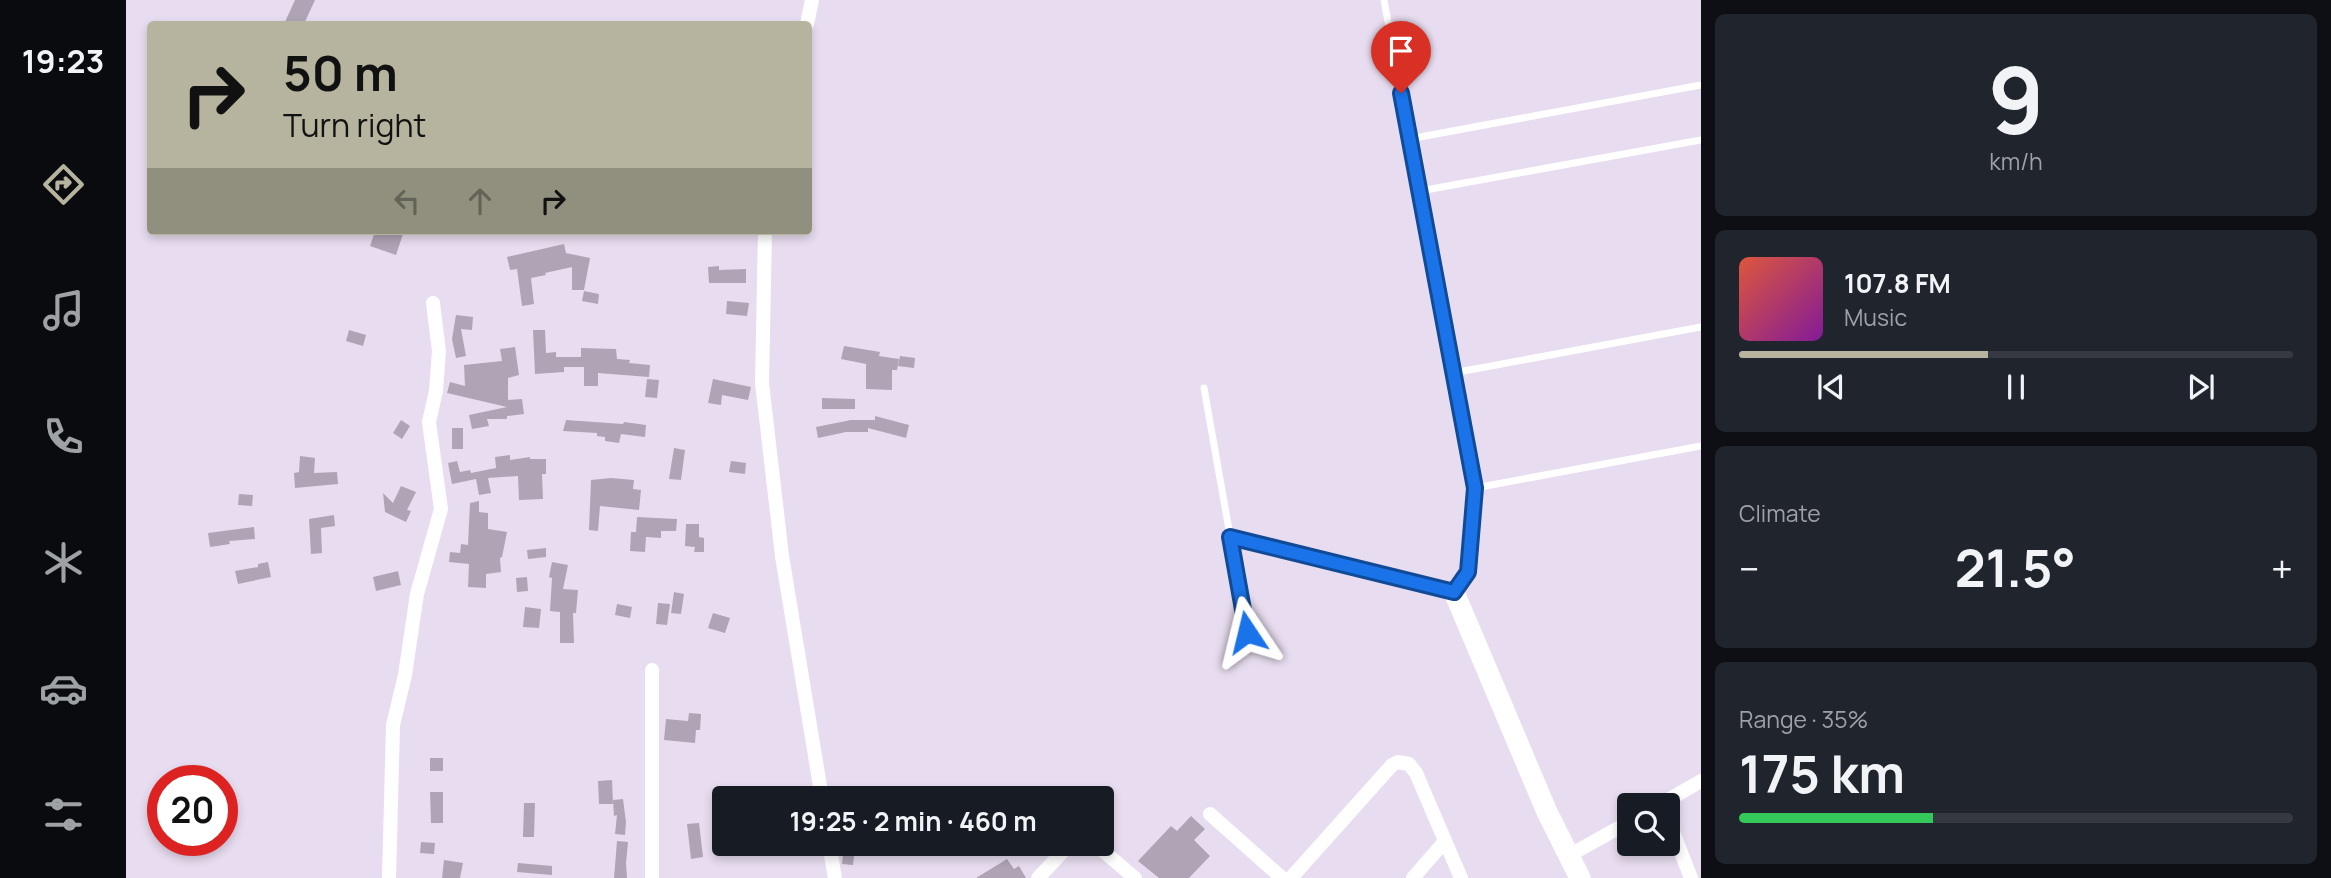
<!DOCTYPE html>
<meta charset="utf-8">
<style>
:root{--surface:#171b24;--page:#20242c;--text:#f1f3f6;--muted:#9ea1a6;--line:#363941;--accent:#b6b49e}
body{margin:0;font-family:Manrope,sans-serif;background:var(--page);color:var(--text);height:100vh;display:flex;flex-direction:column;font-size:26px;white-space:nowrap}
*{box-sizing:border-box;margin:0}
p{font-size:23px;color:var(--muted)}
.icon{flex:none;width:38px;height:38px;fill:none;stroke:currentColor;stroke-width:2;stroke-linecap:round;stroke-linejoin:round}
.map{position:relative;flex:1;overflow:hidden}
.drawer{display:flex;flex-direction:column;gap:14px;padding:14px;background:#0d0f14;width:630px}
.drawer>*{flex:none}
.guide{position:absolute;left:21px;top:21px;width:665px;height:214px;border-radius:7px;box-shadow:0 4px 10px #0003;background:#b6b49e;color:#111;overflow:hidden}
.tools{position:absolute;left:1491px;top:793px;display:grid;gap:14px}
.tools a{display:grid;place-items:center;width:63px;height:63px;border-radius:7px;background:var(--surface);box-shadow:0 4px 10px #0003;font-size:35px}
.speed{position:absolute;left:21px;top:765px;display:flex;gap:14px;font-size:35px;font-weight:700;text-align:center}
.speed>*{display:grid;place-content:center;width:91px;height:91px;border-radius:50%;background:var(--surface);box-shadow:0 4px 10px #0003;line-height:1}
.speed .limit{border:10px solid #d22;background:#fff;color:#111}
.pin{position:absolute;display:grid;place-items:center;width:60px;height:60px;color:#fff;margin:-72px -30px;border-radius:50% 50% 50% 0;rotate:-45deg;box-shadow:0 0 7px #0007}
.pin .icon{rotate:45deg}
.me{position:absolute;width:77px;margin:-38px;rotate:350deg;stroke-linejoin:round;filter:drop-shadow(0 0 5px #0008)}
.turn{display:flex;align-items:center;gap:24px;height:147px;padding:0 21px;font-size:32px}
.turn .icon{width:91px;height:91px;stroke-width:2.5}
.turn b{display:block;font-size:49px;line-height:60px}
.lanes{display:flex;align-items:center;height:66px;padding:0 21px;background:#0003;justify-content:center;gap:35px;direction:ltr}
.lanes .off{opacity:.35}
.big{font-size:52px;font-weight:700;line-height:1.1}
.drawer .tile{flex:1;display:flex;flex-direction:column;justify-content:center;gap:10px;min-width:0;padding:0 24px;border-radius:10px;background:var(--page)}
.drawer .dial{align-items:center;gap:0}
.dial b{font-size:91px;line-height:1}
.song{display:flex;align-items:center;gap:21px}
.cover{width:84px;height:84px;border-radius:10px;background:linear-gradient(135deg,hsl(10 70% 55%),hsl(290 70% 35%))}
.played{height:7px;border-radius:4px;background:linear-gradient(90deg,var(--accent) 45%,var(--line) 45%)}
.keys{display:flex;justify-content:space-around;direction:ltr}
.heat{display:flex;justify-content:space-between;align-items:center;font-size:38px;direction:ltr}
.charge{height:10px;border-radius:5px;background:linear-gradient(90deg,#34c759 35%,var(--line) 0)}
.trip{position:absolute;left:586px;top:786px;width:402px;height:70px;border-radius:7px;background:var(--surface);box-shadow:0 4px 10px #0003;font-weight:700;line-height:70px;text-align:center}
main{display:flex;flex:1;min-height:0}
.dock{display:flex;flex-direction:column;width:126px;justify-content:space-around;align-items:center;background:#090b0e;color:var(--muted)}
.dock .icon{width:49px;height:49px}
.dock .current{color:var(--accent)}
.dock b{font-size:32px;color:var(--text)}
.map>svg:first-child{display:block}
.building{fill:#afa4b6}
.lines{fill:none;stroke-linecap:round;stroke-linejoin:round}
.lane{stroke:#fff;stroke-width:7}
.street{stroke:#fff;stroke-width:14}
.secondary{stroke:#fff;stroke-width:21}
.route-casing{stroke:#114b97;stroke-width:18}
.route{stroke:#1a73e8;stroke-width:12}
</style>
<main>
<nav class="dock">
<b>19:23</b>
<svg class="icon current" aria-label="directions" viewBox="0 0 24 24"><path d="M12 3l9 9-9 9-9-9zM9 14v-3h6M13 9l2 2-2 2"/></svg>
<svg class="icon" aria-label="music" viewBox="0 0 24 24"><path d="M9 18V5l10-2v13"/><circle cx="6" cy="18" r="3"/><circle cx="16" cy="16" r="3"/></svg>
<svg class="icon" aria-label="phone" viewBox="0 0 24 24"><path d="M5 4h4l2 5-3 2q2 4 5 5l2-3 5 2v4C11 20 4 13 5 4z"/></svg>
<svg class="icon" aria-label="climate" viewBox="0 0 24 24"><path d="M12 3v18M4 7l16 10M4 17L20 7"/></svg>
<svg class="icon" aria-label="car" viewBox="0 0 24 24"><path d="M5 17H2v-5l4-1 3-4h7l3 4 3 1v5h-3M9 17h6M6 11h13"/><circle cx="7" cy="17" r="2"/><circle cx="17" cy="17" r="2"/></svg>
<svg class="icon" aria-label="filters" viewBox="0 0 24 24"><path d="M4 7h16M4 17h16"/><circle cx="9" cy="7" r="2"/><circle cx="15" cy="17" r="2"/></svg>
</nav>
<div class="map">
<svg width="1575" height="878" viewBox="0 0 1575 878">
<rect width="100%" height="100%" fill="#e8ddf0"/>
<!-- building -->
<g class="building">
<path d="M 169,0 L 189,0 L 178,24 L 158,24 Z"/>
<path d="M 249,231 L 278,231 L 270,255 L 244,246 Z"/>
<path d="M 438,244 L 440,253 L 464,258 L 458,290 L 446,290 L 446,267 L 419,273 L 420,275 L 405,278 L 408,304 L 396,306 L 391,269 L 384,270 L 381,257 Z"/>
<path d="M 593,266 L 593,270 L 620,269 L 620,283 L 583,283 L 582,267 Z"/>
<path d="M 458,291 L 473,294 L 472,304 L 456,301 Z"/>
<path d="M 601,301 L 623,303 L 621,316 L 600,314 Z"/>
<path d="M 330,315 L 347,317 L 346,330 L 335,329 L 340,356 L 330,358 L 326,339 Z"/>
<path d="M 223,330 L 240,335 L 237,346 L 220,341 Z"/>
<path d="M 407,330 L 419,330 L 420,353 L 430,352 L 430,357 L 455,357 L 455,348 L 490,349 L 491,359 L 504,360 L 503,363 L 524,365 L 523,377 L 472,373 L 472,386 L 458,386 L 458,367 L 438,367 L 438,372 L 409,374 Z"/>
<path d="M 718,346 L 754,352 L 753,356 L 773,359 L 771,370 L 766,370 L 766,390 L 740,389 L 740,364 L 715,359 Z"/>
<path d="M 389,347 L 393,375 L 382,378 L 382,400 L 396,399 L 398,414 L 381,416 L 381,419 L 361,419 L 363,426 L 346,429 L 343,415 L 381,407 L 321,393 L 324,382 L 339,386 L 338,365 L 376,361 L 374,349 Z"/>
<path d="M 774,356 L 789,358 L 788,368 L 772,366 Z"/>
<path d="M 521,379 L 533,380 L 531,398 L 519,397 Z"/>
<path d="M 587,379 L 625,387 L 622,400 L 596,395 L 595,405 L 582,403 Z"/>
<path d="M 696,398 L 729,399 L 729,409 L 696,409 Z"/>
<path d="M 749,416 L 783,425 L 780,438 L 742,428 L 742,432 L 720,432 L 692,438 L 690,427 L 725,420 L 749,420 Z"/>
<path d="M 275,420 L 284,426 L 276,439 L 267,433 Z"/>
<path d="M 440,420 L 497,424 L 498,422 L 520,425 L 519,437 L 495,434 L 493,443 L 479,441 L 479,437 L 471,436 L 471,433 L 437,431 Z"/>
<rect x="326" y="428" width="11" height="21"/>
<path d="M 548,448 L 559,450 L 555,480 L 543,479 Z"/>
<path d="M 384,455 L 384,460 L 404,457 L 404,459 L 420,459 L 420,474 L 416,474 L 417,499 L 393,500 L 392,476 L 362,478 L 365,493 L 353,495 L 350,479 L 326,484 L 322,463 L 331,461 L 334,472 L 344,470 L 345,473 L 370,468 L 369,457 Z"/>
<path d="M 174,456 L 189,458 L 188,473 L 211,472 L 212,484 L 169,488 L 168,473 L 173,472 Z"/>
<path d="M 605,461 L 620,463 L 619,474 L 603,472 Z"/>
<path d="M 485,478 L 508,480 L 507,489 L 515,490 L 513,510 L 474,506 L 472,531 L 463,530 L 465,480 Z"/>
<path d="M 275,486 L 290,492 L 281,510 L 285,511 L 280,522 L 259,512 L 257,493 L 267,503 Z"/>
<path d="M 113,494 L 127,495 L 126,506 L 112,505 Z"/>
<path d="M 353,501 L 353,512 L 362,513 L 362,529 L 381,532 L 376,557 L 374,558 L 375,572 L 360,574 L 360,588 L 342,587 L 343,564 L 323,562 L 324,552 L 334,553 L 335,544 L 342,545 L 344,503 Z"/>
<path d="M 208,515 L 209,526 L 195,528 L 196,553 L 185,554 L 183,519 Z"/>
<path d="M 511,517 L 551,519 L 550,531 L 535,531 L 535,538 L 520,537 L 519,552 L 504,551 L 505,532 L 510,532 Z"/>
<path d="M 560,524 L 573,524 L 573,537 L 578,538 L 578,552 L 568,552 L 569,547 L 559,546 Z"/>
<path d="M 128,527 L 129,539 L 103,541 L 104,544 L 84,547 L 82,533 Z"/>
<path d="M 420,548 L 420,557 L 402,559 L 401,550 Z"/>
<path d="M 142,562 L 145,577 L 112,584 L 109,571 L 132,567 L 132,564 Z"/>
<path d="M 426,562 L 442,565 L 437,589 L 452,590 L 450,613 L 447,613 L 448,643 L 434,643 L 434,612 L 424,611 L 426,578 L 423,577 Z"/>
<path d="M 272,571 L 275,585 L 250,591 L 247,577 Z"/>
<path d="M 401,577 L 402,591 L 391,592 L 390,578 Z"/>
<path d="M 548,592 L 558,594 L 555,614 L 545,613 Z"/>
<path d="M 532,603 L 544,604 L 541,625 L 530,624 Z"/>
<path d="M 491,604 L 506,607 L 504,618 L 489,615 Z"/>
<path d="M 399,607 L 415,609 L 413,628 L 397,627 Z"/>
<path d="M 587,613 L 604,618 L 599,633 L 582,628 Z"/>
<path d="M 563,713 L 575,714 L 574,730 L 570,730 L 569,743 L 538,740 L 540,719 L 562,721 Z"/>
<rect x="304" y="758" width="13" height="13"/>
<path d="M 486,780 L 487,804 L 473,804 L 472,781 Z"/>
<path d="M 304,792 L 317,792 L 317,823 L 305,823 Z"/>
<path d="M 497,799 L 500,822 L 499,835 L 489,834 L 491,815 L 488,816 L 487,800 Z"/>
<path d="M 398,803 L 409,803 L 408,837 L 397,837 Z"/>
<path d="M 1065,816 L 1079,829 L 1068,840 L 1084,856 L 1063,878 L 1033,878 L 1012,861 L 1045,826 L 1051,831 Z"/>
<path d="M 573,823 L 577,857 L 565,859 L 561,824 Z"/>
<path d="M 491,841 L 502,842 L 500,863 L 501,878 L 488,878 Z"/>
<path d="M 295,842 L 309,843 L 308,854 L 294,853 Z"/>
<path d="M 672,844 L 692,844 L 693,854 L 673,856 Z"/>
<path d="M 718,844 L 729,846 L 727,865 L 716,864 Z"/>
<path d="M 881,859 L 888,869 L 893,866 L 900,878 L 850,878 Z"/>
<path d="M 318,860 L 337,863 L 334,878 L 316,878 Z"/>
<path d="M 392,863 L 426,866 L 426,875 L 391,872 Z"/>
</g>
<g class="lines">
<!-- lane -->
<g class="lane">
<path d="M 1258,0 L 1283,139"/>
<path d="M 1294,191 L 1575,140"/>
<path d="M 1327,373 L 1575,327"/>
<path d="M 1078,388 L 1121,632"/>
<path d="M 1349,488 L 1283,139 L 1575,85"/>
<path d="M 1104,537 L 1328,592 L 1342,573 L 1349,488 L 1575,446"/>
</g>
<!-- street -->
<g class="street">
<path d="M 681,24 L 686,0"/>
<path d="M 639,231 L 636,383 L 656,556 L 696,798"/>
<path d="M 526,670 L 526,878"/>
<path d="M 1533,805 L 1575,781"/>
<path d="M 1084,814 L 1156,878"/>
<path d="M 1542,819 L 1565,878"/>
<path d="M 703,844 L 709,878"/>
<path d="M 969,844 L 1009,878"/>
<path d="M 1444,855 L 1503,822"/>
<path d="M 263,878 L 267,725 L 279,675 L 291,594 L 315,509 L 303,422 L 310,391 L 313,351 L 307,303"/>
<path d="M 912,878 L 944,844"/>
<path d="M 1165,878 L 1266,765 L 1272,762 L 1283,764 L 1290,773 L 1335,878"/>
<path d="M 1287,878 L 1319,841"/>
</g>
<!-- secondary -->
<path class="secondary" d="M 1328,592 L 1421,812 L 1454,878"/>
</g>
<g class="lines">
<defs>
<path id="route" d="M 1121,632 L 1104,537 L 1328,592 L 1342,572 L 1349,488 L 1275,93"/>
</defs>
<!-- route casing -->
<use href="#route" class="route-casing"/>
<!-- route -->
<use href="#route" class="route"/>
</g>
</svg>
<div class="tools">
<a><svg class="icon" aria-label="search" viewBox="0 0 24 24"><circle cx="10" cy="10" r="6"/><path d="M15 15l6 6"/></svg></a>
</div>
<div class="speed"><div class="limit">20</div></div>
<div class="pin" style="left:1275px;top:93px;background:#d93025"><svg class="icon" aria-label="arrive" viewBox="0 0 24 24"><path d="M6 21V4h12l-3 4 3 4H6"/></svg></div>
<svg class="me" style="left:1121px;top:632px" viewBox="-20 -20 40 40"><path d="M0-17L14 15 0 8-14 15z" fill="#1a73e8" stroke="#fff" stroke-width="4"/></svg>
<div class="trip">19:25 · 2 min · 460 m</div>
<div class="guide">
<div class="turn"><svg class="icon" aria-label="right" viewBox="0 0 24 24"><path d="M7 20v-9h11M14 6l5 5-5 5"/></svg><div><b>50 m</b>Turn right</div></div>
<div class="lanes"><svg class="icon off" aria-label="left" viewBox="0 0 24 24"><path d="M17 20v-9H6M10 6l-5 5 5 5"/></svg><svg class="icon off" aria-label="ahead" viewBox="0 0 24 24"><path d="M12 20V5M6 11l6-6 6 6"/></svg><svg class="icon" aria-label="right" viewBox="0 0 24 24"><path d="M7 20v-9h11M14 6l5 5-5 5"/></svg></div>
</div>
</div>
<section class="drawer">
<div class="tile dial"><b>9</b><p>km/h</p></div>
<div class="tile">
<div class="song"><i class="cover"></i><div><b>107.8 FM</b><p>Music</p></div></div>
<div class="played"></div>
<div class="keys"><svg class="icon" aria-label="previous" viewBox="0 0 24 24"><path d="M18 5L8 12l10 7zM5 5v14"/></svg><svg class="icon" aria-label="pause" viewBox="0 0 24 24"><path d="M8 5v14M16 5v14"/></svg><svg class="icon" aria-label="next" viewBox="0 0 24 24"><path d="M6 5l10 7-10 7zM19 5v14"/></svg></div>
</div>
<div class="tile"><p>Climate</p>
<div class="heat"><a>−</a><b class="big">21.5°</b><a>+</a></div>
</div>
<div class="tile"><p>Range · 35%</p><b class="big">175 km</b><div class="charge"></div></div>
</section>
</main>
